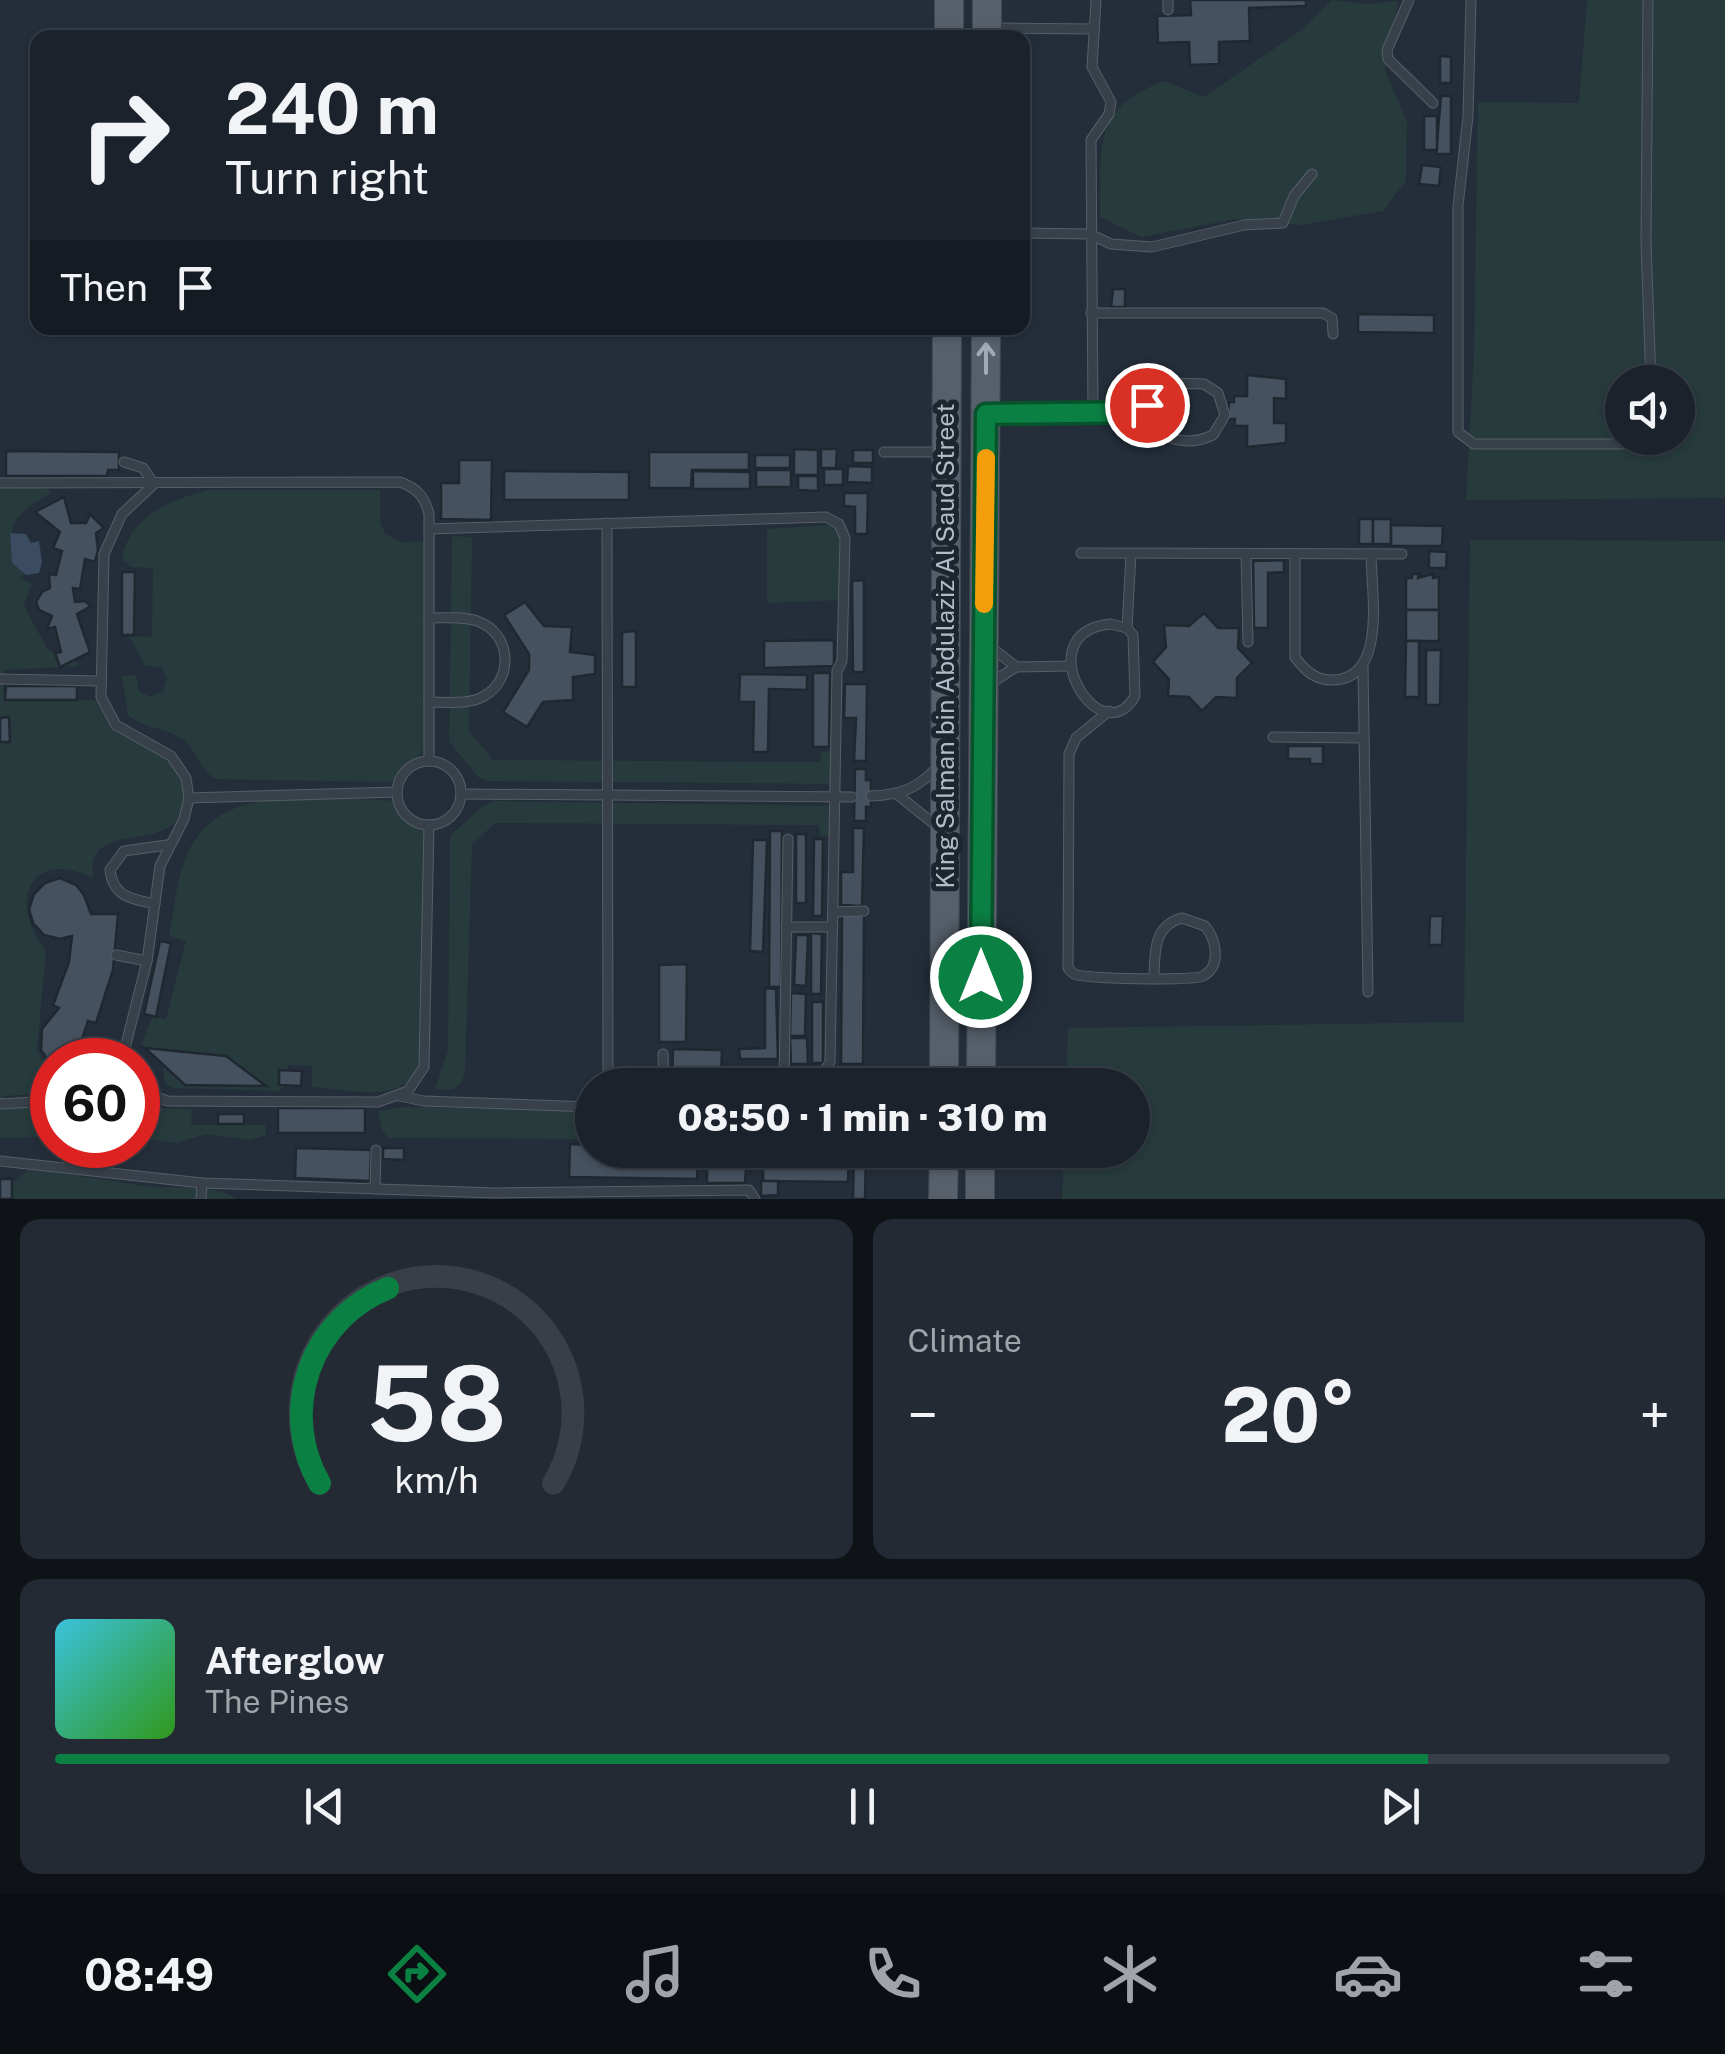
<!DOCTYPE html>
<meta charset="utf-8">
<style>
:root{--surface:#1b222c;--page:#242a34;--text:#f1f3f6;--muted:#a0a4a9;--line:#393f48;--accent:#0b8043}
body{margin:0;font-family:"Public Sans",sans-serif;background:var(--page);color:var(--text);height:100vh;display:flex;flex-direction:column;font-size:38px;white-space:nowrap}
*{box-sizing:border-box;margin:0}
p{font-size:32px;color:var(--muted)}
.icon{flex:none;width:55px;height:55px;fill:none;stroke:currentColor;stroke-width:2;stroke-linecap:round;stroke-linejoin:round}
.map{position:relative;height:1199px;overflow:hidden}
.drawer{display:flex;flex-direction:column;gap:20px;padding:20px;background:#0f1318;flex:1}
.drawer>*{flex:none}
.guide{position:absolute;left:30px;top:30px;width:1000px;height:305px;border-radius:20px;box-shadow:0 2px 8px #0004,0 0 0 2px var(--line);background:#1b222c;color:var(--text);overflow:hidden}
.controls{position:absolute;left:1605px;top:365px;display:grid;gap:20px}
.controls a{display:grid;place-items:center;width:90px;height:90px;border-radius:50%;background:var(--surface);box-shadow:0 2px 8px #0004,0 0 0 2px var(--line);font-size:50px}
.speed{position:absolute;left:30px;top:1038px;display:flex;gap:20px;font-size:50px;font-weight:700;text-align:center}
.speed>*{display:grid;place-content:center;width:130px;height:130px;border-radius:50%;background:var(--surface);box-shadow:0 2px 8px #0004,0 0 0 2px var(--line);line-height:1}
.speed .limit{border:15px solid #d22;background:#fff;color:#111}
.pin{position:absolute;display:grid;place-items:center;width:85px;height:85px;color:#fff;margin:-42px;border:5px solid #fff;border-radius:50%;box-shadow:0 2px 10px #0007}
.me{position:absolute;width:110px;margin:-55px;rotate:0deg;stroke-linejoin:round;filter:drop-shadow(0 0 8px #0008)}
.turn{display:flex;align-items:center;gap:35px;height:210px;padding:0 30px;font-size:45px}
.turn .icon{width:130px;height:130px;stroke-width:2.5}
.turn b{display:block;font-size:70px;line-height:85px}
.then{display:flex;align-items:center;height:95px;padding:0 30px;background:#0003;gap:20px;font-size:38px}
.big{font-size:75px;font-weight:800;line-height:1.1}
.drawer .tile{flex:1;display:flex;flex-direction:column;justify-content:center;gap:15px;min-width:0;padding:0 35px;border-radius:20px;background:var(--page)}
.drawer .dial{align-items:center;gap:0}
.dial svg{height:260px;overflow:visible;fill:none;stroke:var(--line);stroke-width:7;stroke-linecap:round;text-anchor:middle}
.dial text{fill:var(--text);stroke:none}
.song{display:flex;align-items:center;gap:30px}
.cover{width:120px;height:120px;border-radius:15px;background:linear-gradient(135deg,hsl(190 70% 55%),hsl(110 70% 35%))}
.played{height:10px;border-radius:5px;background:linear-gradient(90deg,var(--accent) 85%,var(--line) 85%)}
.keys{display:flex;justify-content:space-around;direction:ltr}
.heat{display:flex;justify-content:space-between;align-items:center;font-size:55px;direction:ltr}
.drawer .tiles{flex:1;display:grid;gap:20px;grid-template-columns:1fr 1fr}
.tile:last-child{grid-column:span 2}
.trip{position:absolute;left:575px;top:1068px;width:575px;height:100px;border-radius:50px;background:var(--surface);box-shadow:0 2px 8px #0004,0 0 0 2px var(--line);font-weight:800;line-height:100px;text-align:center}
.dock{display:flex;height:160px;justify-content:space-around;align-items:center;background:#0b0e12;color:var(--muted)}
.dock .icon{width:70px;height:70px}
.dock .current{color:var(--accent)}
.dock b{font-size:45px;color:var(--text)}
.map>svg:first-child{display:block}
.green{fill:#273b3c;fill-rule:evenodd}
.water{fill:#3a4b62}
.building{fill:#45515e;stroke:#1f2731;stroke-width:2.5}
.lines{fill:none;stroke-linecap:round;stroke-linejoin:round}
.service-casing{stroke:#565e68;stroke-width:11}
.primary-casing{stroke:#414953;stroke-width:30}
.service{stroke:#38404a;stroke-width:9}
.primary{stroke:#565f6a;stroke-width:28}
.oneway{stroke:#a0a9b4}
.route-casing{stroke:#07532c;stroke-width:25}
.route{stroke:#0b8043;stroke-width:18}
.slow{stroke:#f59e0b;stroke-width:18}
.labels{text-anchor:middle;stroke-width:10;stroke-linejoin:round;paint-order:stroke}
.street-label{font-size:25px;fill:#b3bbc6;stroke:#1d252f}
</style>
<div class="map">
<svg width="1725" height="1199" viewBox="0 0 1725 1199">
<rect width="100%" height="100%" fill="#242e3a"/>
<!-- green -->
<g class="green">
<path d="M 1332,0 L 1367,4 L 1398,1 L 1385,70 L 1407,122 L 1406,181 L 1383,211 L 1300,225 L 1236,219 L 1141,237 L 1100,217 C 1102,148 1090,109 1164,81 L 1204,97 L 1301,30 Z"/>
<path d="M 1587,0 L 1725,0 L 1725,498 L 1466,500 L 1474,351 L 1478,102 L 1579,103 ZM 1622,382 L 1678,382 L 1678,438 L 1622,438 Z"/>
<path d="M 46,481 L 50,494 C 13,515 9,520 12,563 L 26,575 L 19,577 L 31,584 L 24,606 L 48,650 L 55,653 L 60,666 L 74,660 L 79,666 L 3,670 L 4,701 L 91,700 L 104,704 C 109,717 113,727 124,736 C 135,744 148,742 160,748 C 180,757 190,787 184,808 C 168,856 85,817 93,878 C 32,847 6,901 46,951 L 37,1050 L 48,1068 L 39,1094 L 4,1096 L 3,1106 L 52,1106 L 52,1137 L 0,1138 L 0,486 Z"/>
<path d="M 208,490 L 380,490 L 380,521 L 385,534 L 402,542 L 428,541 L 429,743 L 400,778 L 389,782 L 216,779 C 200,770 198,754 186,742 C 169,727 145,730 128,715 L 122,676 L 136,675 L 139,691 L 150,697 L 163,691 L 167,679 L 161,667 L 145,666 L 129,636 L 152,637 L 153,568 L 131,567 L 122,560 C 128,517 170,500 208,490 Z"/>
<path d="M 831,525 C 857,533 845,578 843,600 L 767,603 L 767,529 Z"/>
<path d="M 452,536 L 472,537 L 469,731 L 493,760 L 821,762 L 821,752 L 840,750 L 841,784 L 490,781 L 478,777 L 449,741 Z"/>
<path d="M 1470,540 L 1725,541 L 1725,1199 L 1062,1199 L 1064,1150 L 1132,1150 L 1132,1085 L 1066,1085 L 1068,1028 L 1464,1022 Z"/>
<path d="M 385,800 L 402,803 L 404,813 L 424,827 L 430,842 L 431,1040 C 416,1109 366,1091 312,1087 L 312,1066 L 288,1065 L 287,1084 L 279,1091 L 173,1088 L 165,1083 L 163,1066 L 142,1044 L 152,1017 L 166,1019 L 186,941 L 169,936 C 174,911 176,883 185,860 C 214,779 317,800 385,800 Z"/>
<path d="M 495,801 L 839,806 L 839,835 L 820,836 L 819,825 L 495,823 L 472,845 L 465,1072 L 462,1082 L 453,1090 L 435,1089 L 448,1051 L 450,842 L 452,833 C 468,822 478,806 495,801 Z"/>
<path d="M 405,1107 L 592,1110 L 592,1139 L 389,1138 L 382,1130 L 378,1111 Z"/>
<path d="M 138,1108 L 192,1109 L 191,1125 L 265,1125 L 266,1135 L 250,1140 L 206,1134 L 176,1143 L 138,1138 Z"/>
<path d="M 28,1170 C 68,1173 105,1180 144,1186 C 173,1190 213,1182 236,1199 L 0,1199 L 0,1180 L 16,1181 Z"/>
</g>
<!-- water -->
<path class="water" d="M 10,533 L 26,534 L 31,543 L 39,541 L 42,562 L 39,573 L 26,575 L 12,563 Z"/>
<!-- building -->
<g class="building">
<path d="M 1190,0 L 1306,0 L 1306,6 L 1249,8 L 1250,41 L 1219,42 L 1219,64 L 1190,65 L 1189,42 L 1158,43 L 1157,16 L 1191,15 Z"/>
<path d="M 1440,56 L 1451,57 L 1451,83 L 1440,83 Z"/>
<path d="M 1441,96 L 1451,96 L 1451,154 L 1436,154 Z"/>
<rect x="1424" y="116" width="13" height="34"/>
<path d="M 1422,165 L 1441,167 L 1439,186 L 1419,184 Z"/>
<path d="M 1113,289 L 1125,289 L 1125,307 L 1111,307 Z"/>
<path d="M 1358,314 L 1434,315 L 1434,333 L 1358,332 Z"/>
<path d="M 1247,375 L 1286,379 L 1286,399 L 1274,398 L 1274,423 L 1286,423 L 1286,443 L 1247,447 L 1247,426 L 1234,426 L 1235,419 L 1228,419 L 1229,402 L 1234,402 L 1234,396 L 1247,396 Z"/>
<path d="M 794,449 L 818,450 L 818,475 L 794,475 Z"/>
<path d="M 821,449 L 837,449 L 836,468 L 821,468 Z"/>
<rect x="853" y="450" width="20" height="13"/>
<path d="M 6,451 L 119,452 L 119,470 L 108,470 L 107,476 L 6,476 Z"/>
<path d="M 649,452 L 749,452 L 749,470 L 692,470 L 691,488 L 649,488 Z"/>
<rect x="755" y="455" width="35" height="13"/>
<path d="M 459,460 L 492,460 L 491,520 L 441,519 L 441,483 L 459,483 Z"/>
<path d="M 848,466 L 872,467 L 872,483 L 847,482 Z"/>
<rect x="824" y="469" width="19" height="16"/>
<rect x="756" y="470" width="35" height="17"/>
<path d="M 504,471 L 629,472 L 629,500 L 504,500 Z"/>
<path d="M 693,471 L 750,472 L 750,489 L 693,489 Z"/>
<path d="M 798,476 L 818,476 L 818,491 L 798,490 Z"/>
<path d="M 844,493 L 868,493 L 867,534 L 855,534 L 855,507 L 844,506 Z"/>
<path d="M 64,497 L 71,523 L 86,523 L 90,514 L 104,528 L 96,533 L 98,550 L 95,562 L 85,559 L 80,589 L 73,588 L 75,602 L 85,601 L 91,606 L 77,614 L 90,652 L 60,667 L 55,653 L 61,652 L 55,627 L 47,629 L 52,616 L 39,610 L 36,602 L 42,592 L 50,588 L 49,574 L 56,575 L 62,551 L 53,548 L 60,532 L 35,512 Z"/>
<rect x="1359" y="519" width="14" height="25"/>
<rect x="1373" y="519" width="18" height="25"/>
<path d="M 1391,525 L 1443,526 L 1442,546 L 1391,546 Z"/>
<path d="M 1429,551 L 1447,552 L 1446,568 L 1429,568 Z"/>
<path d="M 1284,560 L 1284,572 L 1268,573 L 1268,628 L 1254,628 L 1253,561 Z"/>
<path d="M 122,572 L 135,572 L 134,635 L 122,635 Z"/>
<path d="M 1412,574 L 1419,574 L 1418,578 L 1433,574 L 1433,578 L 1439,577 L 1439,610 L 1406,610 L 1406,578 L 1412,578 Z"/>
<path d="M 864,580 L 864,672 L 853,672 L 852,581 Z"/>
<path d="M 525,602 L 544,626 L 572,627 L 570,652 L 595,655 L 595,674 L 573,677 L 573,700 L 543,702 L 527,727 L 503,712 L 529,670 L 529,654 L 504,615 Z"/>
<rect x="1406" y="610" width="33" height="31"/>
<path d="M 1204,613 L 1218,628 L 1239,628 L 1238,648 L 1252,663 L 1237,678 L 1237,698 L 1216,697 L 1202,711 L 1189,697 L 1168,696 L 1169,679 L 1153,662 L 1166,647 L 1164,625 L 1189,626 Z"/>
<path d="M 636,631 L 636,687 L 622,687 L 622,632 Z"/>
<path d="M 834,640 L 834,666 L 764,668 L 764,641 Z"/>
<path d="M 1406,641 L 1419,641 L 1419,697 L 1405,697 Z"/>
<path d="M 1426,650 L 1441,650 L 1440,705 L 1426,705 Z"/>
<path d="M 813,673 L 830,673 L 829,747 L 813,747 Z"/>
<path d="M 740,674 L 807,675 L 807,690 L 769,689 L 768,752 L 753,752 L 754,702 L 739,702 Z"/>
<path d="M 845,684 L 867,684 L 866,761 L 854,761 L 856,718 L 844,718 Z"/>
<path d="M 6,686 L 77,686 L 77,700 L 5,700 Z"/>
<path d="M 9,717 L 10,742 L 0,742 L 0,718 Z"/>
<path d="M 1288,746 L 1323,746 L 1323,764 L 1310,764 L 1310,759 L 1288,759 Z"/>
<path d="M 855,769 L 866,769 L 866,780 L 871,780 L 871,807 L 866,807 L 866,821 L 854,821 Z"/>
<path d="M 853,828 L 864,828 L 862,906 L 841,905 L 841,872 L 853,872 Z"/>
<path d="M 770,831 L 782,831 L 781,987 L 769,987 Z"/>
<rect x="796" y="834" width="10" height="69"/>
<path d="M 814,839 L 823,839 L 822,916 L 813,916 Z"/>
<path d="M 753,840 L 767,840 L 763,952 L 750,951 Z"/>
<path d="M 60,878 L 76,885 L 84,895 L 91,914 L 118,914 L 113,970 L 96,1023 L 88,1021 L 82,1039 L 85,1060 L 52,1060 L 52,1065 L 41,1050 L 42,1029 L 59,1008 L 53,1005 L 69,962 L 72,936 L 60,939 L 44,935 L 33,923 L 29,909 L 34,894 L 45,883 Z"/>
<path d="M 842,913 L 864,913 L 863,1064 L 841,1064 Z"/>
<path d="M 1430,916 L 1443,916 L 1442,945 L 1429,945 Z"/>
<path d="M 811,933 L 822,934 L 821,994 L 811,994 Z"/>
<path d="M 796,935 L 808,935 L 806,986 L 794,985 Z"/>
<path d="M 160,941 L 171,943 L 156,1017 L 144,1014 Z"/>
<path d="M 687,964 L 686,1042 L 659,1042 L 659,965 Z"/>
<path d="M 765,988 L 776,989 L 778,1059 L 740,1059 L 739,1049 L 765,1048 Z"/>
<path d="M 791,993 L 806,994 L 805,1036 L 790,1036 Z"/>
<rect x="812" y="1002" width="11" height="61"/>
<path d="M 790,1038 L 807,1038 L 808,1064 L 791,1064 Z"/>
<path d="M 145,1048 L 226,1056 L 266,1086 L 185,1085 Z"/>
<path d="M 673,1049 L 722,1050 L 721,1078 L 672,1077 Z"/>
<path d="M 279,1070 L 302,1071 L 301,1086 L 279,1085 Z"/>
<rect x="278" y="1108" width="87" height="25"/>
<rect x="218" y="1114" width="26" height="10"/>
<path d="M 570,1144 L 592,1145 L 592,1150 L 698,1150 L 697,1179 L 569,1177 Z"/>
<path d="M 296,1148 L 371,1150 L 370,1181 L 295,1178 Z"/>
<path d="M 383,1148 L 404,1148 L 404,1160 L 383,1159 Z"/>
<path d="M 707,1150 L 751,1150 L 751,1170 L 746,1169 L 745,1183 L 707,1183 Z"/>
<path d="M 763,1150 L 849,1150 L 848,1182 L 763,1181 Z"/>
<path d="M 854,1150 L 866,1150 L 865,1199 L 853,1199 Z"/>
<rect x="0" y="1179" width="12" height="20"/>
<path d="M 761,1181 L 778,1181 L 778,1195 L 761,1196 Z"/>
</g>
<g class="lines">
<defs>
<g id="service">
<path d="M 1409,0 L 1387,50 L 1388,59 L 1433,103"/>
<path d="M 1471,0 L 1468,116 L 1458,206 L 1458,432 L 1474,444 L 1627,444 L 1642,438"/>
<path d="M 1648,0 L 1646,242 L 1651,382"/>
<path d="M 1168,10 L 1168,0"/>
<path d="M 990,28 L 1094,29"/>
<path d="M 1022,233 L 1090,234 L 1111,244 L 1152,247 L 1244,225 L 1283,223 L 1294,196 L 1312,174"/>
<path d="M 1091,313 L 1323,313 L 1332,318 L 1333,334"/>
<path d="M 1174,383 L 1204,384 L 1218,393 L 1225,415 L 1213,435 C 1158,461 1116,394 1174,383 Z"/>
<path d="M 1093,413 L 1091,140 L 1109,114 L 1111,102 L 1092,67 L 1096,0"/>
<path d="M 989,414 L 1146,413"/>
<path d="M 884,452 L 944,452"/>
<path d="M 0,483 L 400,482 C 417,488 425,497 429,514 L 429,761"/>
<path d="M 607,523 L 608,1085"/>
<path d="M 429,529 L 826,517 L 839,524 L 845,538 L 842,661 L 837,671 L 830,1062 L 819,1079 L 799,1085"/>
<path d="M 1081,553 L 1402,554"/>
<path d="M 1246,554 L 1248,642"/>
<path d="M 1295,554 L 1295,657 C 1304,670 1316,681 1333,680 C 1388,679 1371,590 1371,554"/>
<path d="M 1110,624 L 1127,628 L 1133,635 L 1135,696 C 1101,757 1025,633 1110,624 Z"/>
<path d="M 1127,628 L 1131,554"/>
<path d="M 991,647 L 1016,667"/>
<path d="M 1363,666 L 1368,992"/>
<path d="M 0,679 L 100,681"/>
<path d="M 991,683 L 1016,667 L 1071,666"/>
<path d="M 429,702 C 447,702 469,705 484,696 C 515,679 511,632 477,621 C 463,616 444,618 429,618"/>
<path d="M 1109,711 L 1076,738 L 1069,754 L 1068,968 C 1070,970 1071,972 1074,974 C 1083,979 1194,981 1203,976 C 1222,966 1216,939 1205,926 L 1182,918 C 1153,926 1155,952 1154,977"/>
<path d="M 1273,737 L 1364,738"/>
<circle cx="429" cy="793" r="32"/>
<path d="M 461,794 L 852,797"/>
<path d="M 898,795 L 939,828"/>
<path d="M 871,796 C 900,795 918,789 938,766"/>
<path d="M 189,798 L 397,792"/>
<path d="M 155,904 C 132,899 113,897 110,870 L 124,851 L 167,845"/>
<path d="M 833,912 L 864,911"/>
<path d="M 786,927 L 833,927"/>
<path d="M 116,955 L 147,961"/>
<path d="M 663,1054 L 664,1085"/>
<path d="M 122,1060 L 147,961 L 160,866 L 184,819 L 189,798 L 186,778 L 171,756 L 116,725 L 101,697 L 104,554 L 122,514 L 154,484 L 143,468 L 124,462"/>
<path d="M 138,1071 L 138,1090"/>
<path d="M 784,1085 L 788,839"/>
<path d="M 138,1091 L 168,1101 L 378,1102 L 408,1091 L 424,1067 L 429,825"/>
<path d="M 400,1096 L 423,1101 L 592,1107"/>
<path d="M 0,1104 L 52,1101"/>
<path d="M 0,1161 L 202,1183 L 495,1193 L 749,1190 L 755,1199"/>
<path d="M 375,1189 L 376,1150"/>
<path d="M 201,1199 L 202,1183"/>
</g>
<g id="primary">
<path d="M 987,0 L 987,38"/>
<path d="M 949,38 L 949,0"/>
<path d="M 944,1085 L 947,328"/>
<path d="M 981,1085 L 986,328"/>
<path d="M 943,1199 L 944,1150"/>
<path d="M 980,1199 L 980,1150"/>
</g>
</defs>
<!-- service casing -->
<use href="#service" class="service-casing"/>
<!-- primary casing -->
<use href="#primary" class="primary-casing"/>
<!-- service -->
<use href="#service" class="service"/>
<!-- primary -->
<use href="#primary" class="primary"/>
</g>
<!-- one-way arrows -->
<defs><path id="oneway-shaft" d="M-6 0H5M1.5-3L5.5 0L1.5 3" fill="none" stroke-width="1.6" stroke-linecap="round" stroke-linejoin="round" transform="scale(2.5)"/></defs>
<use class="oneway" href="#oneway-shaft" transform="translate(986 358) rotate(-90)"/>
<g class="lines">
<defs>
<path id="route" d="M 981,977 L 986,414 L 1146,412 L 1147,405"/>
</defs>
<!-- route casing -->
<use href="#route" class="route-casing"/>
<!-- route -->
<use href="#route" class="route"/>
<!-- slow -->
<path class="slow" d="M 984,604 L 986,458"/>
</g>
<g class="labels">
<!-- street labels -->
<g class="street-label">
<text transform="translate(945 646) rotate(-90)" y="9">King Salman bin Abdulaziz Al Saud Street</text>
</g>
</g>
</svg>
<div class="controls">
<a><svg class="icon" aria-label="sound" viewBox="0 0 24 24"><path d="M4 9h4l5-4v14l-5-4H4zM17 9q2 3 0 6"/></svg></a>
</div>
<div class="speed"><div class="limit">60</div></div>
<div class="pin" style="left:1147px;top:405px;background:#d93025"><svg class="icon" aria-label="arrive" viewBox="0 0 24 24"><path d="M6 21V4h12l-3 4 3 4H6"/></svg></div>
<svg class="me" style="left:981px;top:977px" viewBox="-20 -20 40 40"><circle r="17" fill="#0b8043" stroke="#fff" stroke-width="3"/><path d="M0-11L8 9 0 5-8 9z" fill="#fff"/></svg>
<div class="trip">08:50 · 1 min · 310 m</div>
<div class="guide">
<div class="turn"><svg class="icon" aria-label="right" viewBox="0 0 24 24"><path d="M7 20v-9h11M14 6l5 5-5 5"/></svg><div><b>240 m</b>Turn right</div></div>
<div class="then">Then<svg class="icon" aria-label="arrive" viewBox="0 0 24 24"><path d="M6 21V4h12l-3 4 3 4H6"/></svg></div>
</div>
</div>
<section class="drawer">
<div class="tiles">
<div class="tile dial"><svg viewBox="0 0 100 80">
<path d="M14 69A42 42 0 1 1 86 69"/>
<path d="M14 69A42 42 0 0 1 35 9" stroke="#0b8043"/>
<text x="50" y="56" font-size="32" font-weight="700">58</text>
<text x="50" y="72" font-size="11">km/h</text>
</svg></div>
<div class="tile"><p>Climate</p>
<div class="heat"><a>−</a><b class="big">20°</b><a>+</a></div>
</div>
<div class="tile">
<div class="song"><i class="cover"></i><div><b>Afterglow</b><p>The Pines</p></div></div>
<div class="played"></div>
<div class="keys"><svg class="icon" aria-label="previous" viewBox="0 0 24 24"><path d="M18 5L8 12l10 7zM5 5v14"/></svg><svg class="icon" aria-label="pause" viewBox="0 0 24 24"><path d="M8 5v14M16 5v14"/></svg><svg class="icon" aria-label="next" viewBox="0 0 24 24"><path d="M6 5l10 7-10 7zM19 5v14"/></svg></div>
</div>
</div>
</section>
<nav class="dock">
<b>08:49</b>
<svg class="icon current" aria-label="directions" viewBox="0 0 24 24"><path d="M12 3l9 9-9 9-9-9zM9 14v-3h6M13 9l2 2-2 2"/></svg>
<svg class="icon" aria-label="music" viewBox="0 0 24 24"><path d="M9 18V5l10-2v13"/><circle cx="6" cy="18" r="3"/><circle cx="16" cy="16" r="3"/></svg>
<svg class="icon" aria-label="phone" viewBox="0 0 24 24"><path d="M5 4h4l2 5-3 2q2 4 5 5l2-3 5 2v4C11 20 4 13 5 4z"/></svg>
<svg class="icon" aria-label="climate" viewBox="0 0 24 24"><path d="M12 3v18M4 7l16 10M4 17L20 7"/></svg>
<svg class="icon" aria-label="car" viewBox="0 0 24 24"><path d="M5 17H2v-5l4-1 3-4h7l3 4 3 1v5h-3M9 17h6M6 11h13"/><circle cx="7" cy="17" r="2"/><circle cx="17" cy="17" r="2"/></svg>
<svg class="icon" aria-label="filters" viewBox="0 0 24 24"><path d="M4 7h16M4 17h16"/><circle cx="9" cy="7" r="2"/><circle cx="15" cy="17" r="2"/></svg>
</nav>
